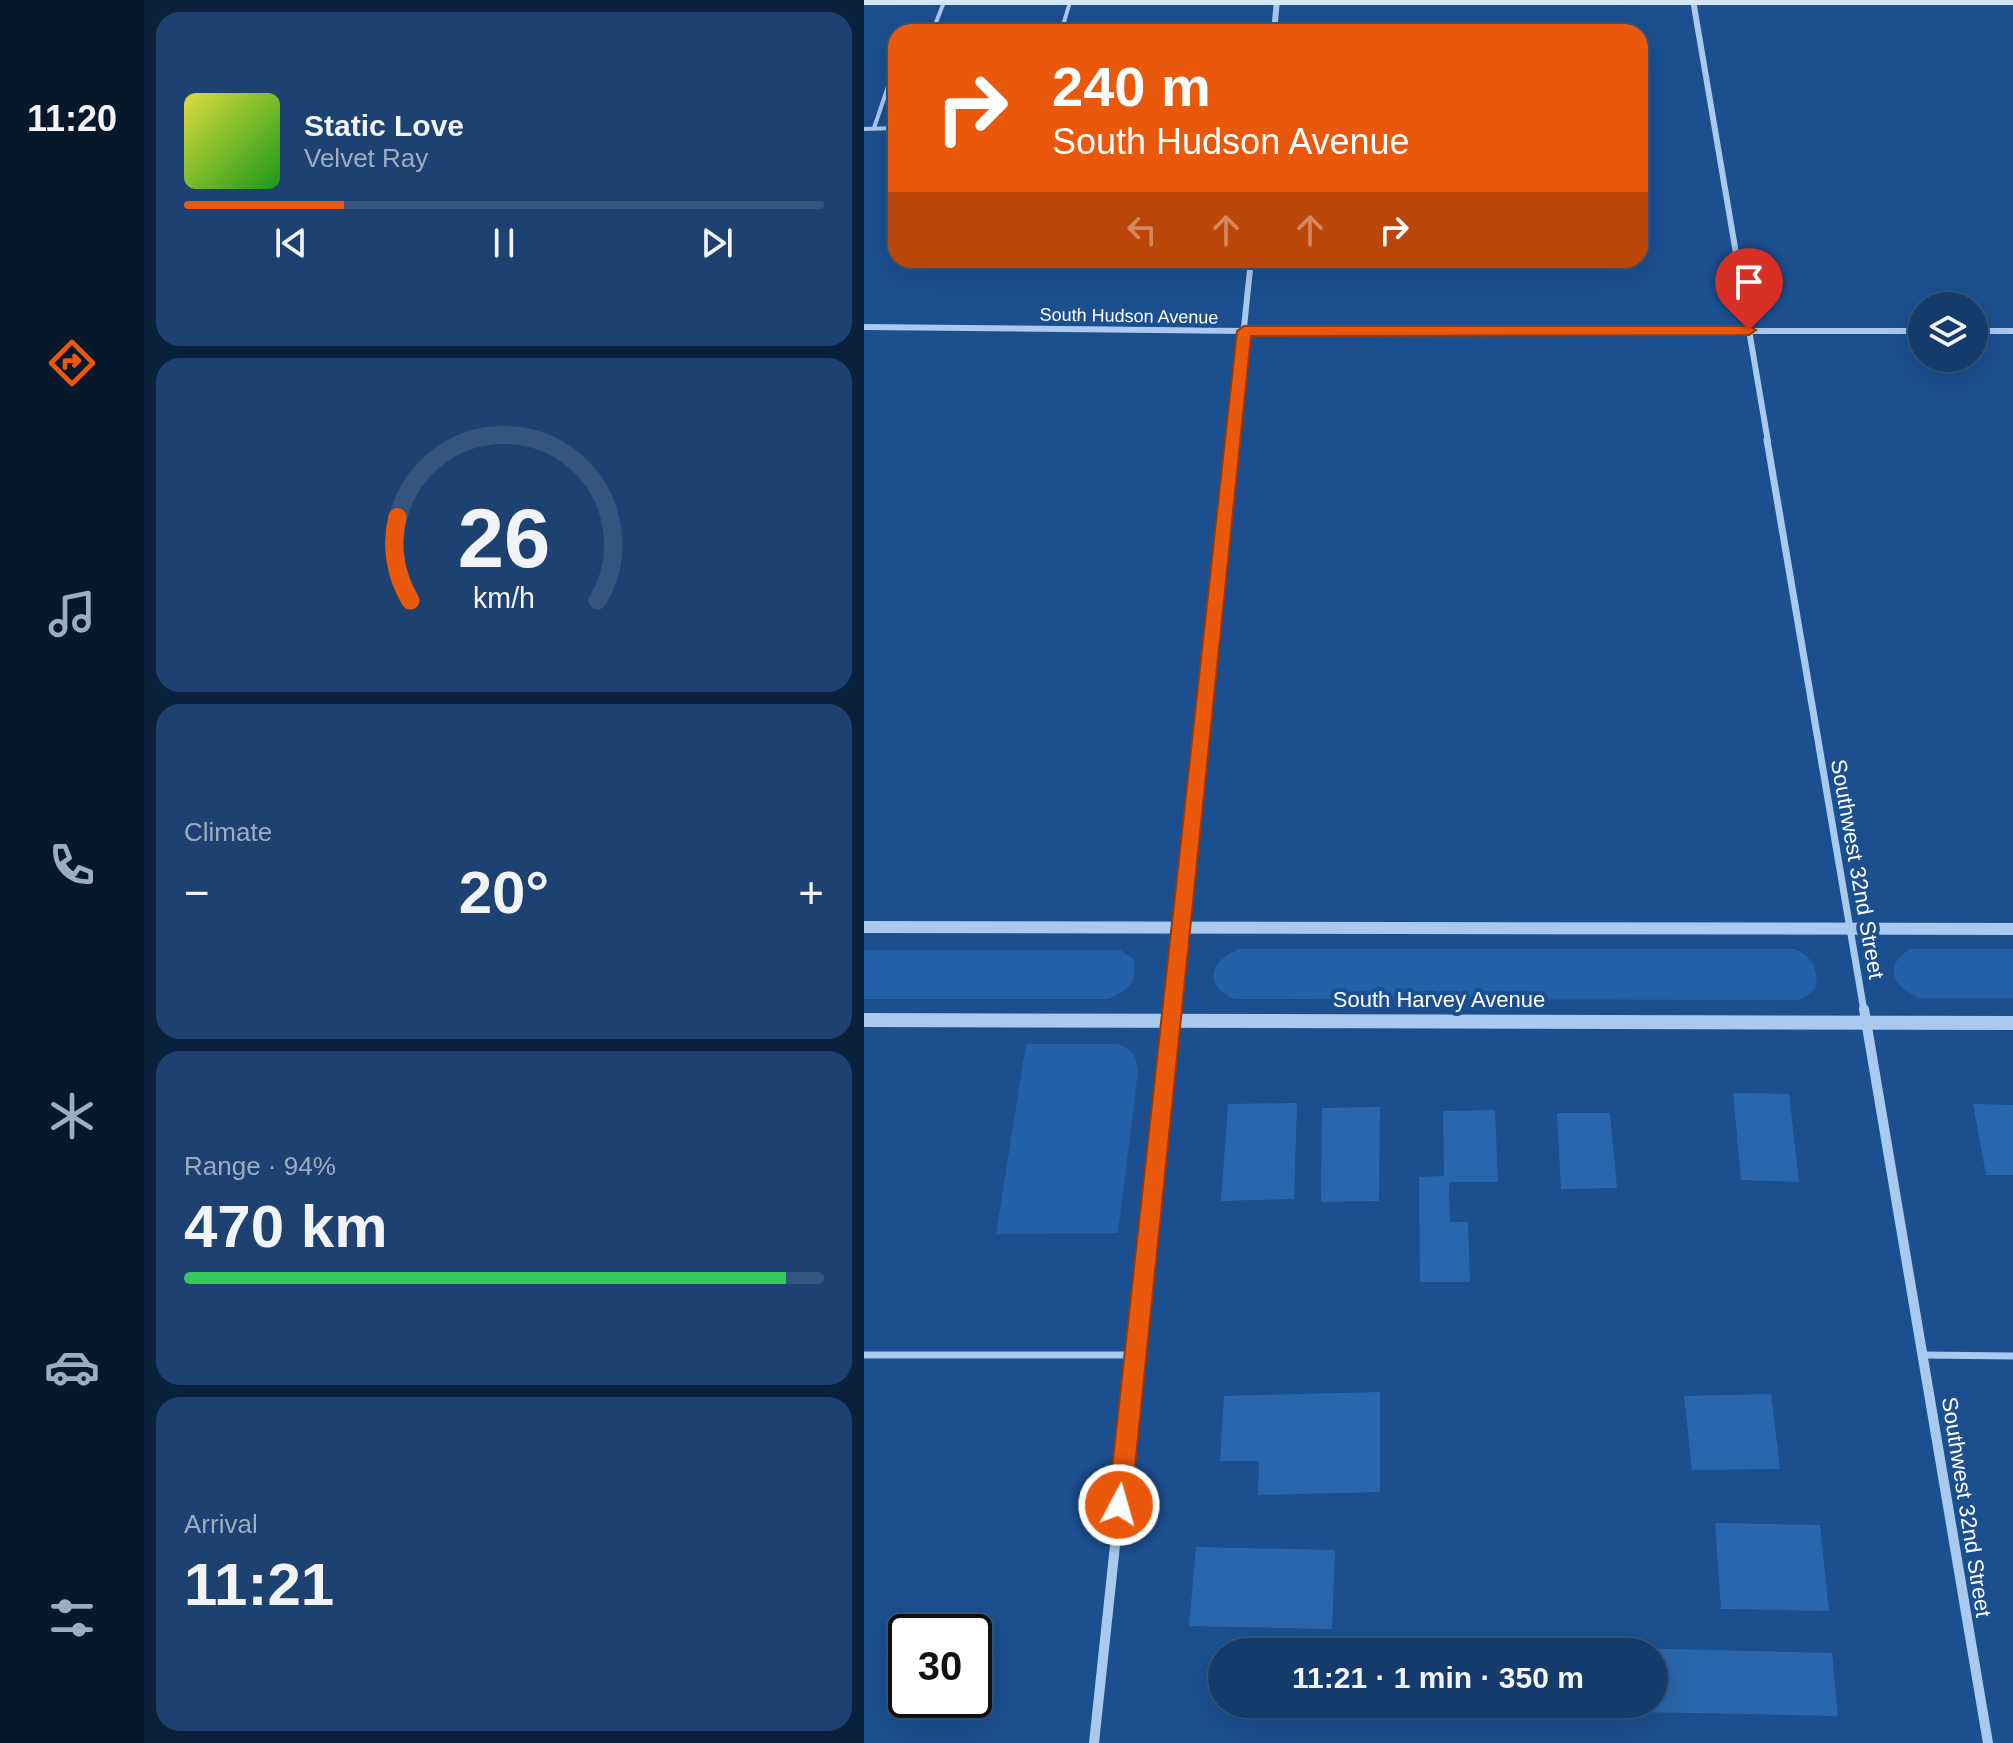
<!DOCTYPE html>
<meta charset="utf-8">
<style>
:root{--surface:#143b6b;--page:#1d4271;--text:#f1f3f6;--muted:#9dadc1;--line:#33557e;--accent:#ea580c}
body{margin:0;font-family:Helvetica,sans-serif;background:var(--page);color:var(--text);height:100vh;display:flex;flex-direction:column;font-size:30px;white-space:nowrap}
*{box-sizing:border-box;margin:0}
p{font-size:26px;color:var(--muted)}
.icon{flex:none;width:44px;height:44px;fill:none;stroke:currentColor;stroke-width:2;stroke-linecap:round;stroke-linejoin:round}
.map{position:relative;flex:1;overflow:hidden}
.panel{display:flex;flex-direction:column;gap:12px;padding:12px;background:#0b203b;width:720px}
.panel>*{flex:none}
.top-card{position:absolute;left:24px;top:24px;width:760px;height:244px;border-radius:24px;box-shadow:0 8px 32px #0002,0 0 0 2px var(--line);background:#ea580c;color:#fff;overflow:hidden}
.buttons{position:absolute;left:1044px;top:292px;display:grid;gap:16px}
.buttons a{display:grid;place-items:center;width:80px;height:80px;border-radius:50%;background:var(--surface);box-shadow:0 8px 32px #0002,0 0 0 2px var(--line);font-size:40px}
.speed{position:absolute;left:24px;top:1614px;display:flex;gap:16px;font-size:40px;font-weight:700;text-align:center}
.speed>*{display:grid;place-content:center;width:104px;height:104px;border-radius:50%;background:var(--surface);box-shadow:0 8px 32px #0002,0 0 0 2px var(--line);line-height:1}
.speed .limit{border:4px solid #111;border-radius:12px;background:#fff;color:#111}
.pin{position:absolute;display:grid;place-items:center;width:68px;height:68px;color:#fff;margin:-82px -34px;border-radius:50% 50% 50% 0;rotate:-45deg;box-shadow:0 0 8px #0007}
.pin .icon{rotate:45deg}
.me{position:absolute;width:88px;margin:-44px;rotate:6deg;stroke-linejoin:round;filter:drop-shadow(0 0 6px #0008)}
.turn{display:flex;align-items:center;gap:28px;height:168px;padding:0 32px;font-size:36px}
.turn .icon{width:104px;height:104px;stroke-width:2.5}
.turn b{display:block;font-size:56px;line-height:68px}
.lanes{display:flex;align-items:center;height:76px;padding:0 32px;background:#0003;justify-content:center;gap:40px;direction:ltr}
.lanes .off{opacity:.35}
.big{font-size:60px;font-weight:800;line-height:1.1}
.panel .card{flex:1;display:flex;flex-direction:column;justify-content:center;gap:12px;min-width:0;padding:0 28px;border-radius:24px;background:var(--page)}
.panel .dial{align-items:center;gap:0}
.dial svg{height:208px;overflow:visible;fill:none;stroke:var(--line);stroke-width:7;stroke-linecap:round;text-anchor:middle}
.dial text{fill:var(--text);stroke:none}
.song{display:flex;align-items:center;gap:24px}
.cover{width:96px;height:96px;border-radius:12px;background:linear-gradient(135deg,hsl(60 70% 55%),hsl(120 70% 35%))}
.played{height:8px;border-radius:4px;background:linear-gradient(90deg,var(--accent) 25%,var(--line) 25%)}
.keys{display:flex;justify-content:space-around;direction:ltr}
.heat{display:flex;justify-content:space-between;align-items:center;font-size:44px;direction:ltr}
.charge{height:12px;border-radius:6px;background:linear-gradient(90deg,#34c759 94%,var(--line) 0)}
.trip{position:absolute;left:344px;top:1638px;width:460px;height:80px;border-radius:40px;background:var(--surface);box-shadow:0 8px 32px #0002,0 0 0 2px var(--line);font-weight:800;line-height:80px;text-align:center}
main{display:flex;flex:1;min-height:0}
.dock{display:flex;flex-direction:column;width:144px;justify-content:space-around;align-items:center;background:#08182b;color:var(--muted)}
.dock .icon{width:56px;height:56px}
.dock .current{color:var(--accent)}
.dock b{font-size:36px;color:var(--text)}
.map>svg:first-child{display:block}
.green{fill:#2461a8}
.building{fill:#2a66ad}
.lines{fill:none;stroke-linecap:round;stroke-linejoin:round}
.service-far1{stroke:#a9c9ee;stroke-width:4}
.service{stroke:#a9c9ee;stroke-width:7}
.minor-far2{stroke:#a9c9ee;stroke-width:6}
.minor-far1{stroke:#a9c9ee;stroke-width:7}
.minor{stroke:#a9c9ee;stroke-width:10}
.tertiary{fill:#a9c9ee;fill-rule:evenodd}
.secondary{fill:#d6e6fa;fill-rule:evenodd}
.route{fill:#ea580c;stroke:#983908;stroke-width:2}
.labels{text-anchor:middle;stroke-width:8;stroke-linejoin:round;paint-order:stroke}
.far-street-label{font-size:18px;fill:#fff;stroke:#1b4f8f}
.street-label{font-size:22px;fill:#fff;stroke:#1b4f8f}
</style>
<main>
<nav class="dock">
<b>11:20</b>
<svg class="icon current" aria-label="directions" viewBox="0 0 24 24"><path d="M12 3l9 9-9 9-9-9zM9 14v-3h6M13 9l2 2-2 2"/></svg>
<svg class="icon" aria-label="music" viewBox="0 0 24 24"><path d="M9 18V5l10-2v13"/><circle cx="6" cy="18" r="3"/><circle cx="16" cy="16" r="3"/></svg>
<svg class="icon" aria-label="phone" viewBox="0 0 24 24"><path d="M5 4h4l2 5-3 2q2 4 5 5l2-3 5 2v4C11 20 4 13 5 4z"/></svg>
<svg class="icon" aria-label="climate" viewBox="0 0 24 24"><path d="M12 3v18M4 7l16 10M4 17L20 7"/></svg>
<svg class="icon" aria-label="car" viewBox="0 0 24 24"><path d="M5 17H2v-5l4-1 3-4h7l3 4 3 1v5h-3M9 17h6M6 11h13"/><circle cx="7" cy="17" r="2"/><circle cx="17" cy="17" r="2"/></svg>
<svg class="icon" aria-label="filters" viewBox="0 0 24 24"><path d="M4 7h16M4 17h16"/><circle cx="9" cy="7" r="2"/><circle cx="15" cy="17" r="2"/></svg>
</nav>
<section class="panel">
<div class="card">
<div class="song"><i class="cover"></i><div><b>Static Love</b><p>Velvet Ray</p></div></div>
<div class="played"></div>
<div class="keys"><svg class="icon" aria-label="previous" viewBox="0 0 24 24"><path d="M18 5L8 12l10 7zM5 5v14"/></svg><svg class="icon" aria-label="pause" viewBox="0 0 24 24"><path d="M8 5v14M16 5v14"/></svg><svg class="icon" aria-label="next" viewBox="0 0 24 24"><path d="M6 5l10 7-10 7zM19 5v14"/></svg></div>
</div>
<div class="card dial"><svg viewBox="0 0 100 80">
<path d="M14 69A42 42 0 1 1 86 69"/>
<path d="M14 69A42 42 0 0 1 9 37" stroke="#ea580c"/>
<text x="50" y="56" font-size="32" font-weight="700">26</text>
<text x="50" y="72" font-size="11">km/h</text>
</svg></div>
<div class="card"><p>Climate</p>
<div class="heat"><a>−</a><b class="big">20°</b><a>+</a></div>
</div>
<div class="card"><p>Range · 94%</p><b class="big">470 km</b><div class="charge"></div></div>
<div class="card"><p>Arrival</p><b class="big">11:21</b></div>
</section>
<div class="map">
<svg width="1149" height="1743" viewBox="0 0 1149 1743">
<rect width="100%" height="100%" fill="#1b4f8f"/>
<!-- green -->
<g class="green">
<path d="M 375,949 L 930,949 C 948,956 956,970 951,990 L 935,1000 L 370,999 C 338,983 346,962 375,949 Z"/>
<path d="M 1046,949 L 1149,949 L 1149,998 L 1056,998 C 1030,988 1017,967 1046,949 Z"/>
<path d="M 0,950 L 256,950 L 270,959 C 274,983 265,988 245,999 L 0,999 Z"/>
<path d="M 162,1044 L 254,1044 C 269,1050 272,1055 274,1071 L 254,1233 L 132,1234 Z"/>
</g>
<!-- building -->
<g class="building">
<path d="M 869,1093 L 925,1094 L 935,1182 L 877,1180 Z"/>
<path d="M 433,1103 L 430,1199 L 357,1201 L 364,1104 Z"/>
<path d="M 1109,1104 L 1149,1105 L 1149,1175 L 1122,1175 Z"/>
<path d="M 516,1107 L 515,1201 L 457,1202 L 458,1108 Z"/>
<path d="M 631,1110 L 634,1182 L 585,1182 L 586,1222 L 604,1222 L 606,1282 L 556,1282 L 555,1177 L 580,1176 L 579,1111 Z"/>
<path d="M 693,1113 L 746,1113 L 753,1188 L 697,1189 Z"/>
<path d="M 516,1392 L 516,1492 L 394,1495 L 395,1461 L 356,1461 L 360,1396 Z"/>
<path d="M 907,1394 L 916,1469 L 828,1470 L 820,1396 Z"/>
<path d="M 851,1523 L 956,1525 L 965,1611 L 857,1609 Z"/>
<path d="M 332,1547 L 471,1550 L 468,1629 L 325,1626 Z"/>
<path d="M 726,1647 L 968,1653 L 974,1716 L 728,1711 L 728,1704 L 790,1704 L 790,1652 L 726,1652 Z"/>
</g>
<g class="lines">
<!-- service-far1 -->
<g class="service-far1">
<path d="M 60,32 L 71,25 L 80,2"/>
<path d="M 197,32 L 206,2"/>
<path d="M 10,128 L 32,63"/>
<path d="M 0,129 L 32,128"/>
</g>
<!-- service -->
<g class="service">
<path d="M 0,1355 L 271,1355"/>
<path d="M 1060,1355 L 1149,1356"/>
</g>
<!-- minor-far2 -->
<g class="minor-far2">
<path d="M 829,0 L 904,442"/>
<path d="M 410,32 L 413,0"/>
<path d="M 0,327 L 380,331 L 1058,331"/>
<path d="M 1110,331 L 1149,331"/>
<path d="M 368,442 L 387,260"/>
</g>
<!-- minor-far1 -->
<g class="minor-far1">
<path d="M 903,440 L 1000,1011"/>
<path d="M 308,1011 L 368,440"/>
</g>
<!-- minor -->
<g class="minor">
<path d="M 1000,1009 L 1124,1743"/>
<path d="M 230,1743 L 308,1009"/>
</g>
<!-- tertiary -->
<g class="tertiary">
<path d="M 0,921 L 1149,923 L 1149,935 L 0,933 Z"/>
<path d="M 0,1013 L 1149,1016 L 1149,1030 L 0,1027 Z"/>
</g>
<!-- secondary -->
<rect class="secondary" x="0" y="0" width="1149" height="5"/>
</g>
<!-- route -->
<path class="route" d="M 380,326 L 885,326 L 892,330 L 885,335 L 387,336 L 267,1505 L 264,1513 L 255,1516 L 247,1513 L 244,1505 L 373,331 Z"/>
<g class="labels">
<!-- far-street labels -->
<g class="far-street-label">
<text transform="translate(265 316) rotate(1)" y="6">South Hudson Avenue</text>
</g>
<!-- street labels -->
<g class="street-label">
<text transform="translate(994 869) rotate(80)" y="8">Southwest 32nd Street</text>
<text x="575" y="1007">South Harvey Avenue</text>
<text transform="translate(1103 1507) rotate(81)" y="8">Southwest 32nd Street</text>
</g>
</g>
</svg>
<div class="buttons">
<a><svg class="icon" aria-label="layers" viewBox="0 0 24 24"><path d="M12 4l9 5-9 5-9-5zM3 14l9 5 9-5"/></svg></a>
</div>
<div class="speed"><div class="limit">30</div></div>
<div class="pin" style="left:885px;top:330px;background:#d93025"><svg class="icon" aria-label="arrive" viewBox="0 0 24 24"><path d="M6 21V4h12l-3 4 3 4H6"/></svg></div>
<svg class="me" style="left:255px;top:1505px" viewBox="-20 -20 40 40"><circle r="17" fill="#ea580c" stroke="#fff" stroke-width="3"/><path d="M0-11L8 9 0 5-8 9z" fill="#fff"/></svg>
<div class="trip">11:21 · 1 min · 350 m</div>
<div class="top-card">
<div class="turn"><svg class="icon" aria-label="right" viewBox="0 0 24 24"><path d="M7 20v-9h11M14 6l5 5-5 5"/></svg><div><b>240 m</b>South Hudson Avenue</div></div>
<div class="lanes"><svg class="icon off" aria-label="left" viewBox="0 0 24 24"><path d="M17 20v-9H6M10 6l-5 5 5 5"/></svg><svg class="icon off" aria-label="ahead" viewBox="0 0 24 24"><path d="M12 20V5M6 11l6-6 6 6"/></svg><svg class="icon off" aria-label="ahead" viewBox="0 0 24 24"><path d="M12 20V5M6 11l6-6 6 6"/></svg><svg class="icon" aria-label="right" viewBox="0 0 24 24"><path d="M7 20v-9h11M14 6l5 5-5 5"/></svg></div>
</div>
</div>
</main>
